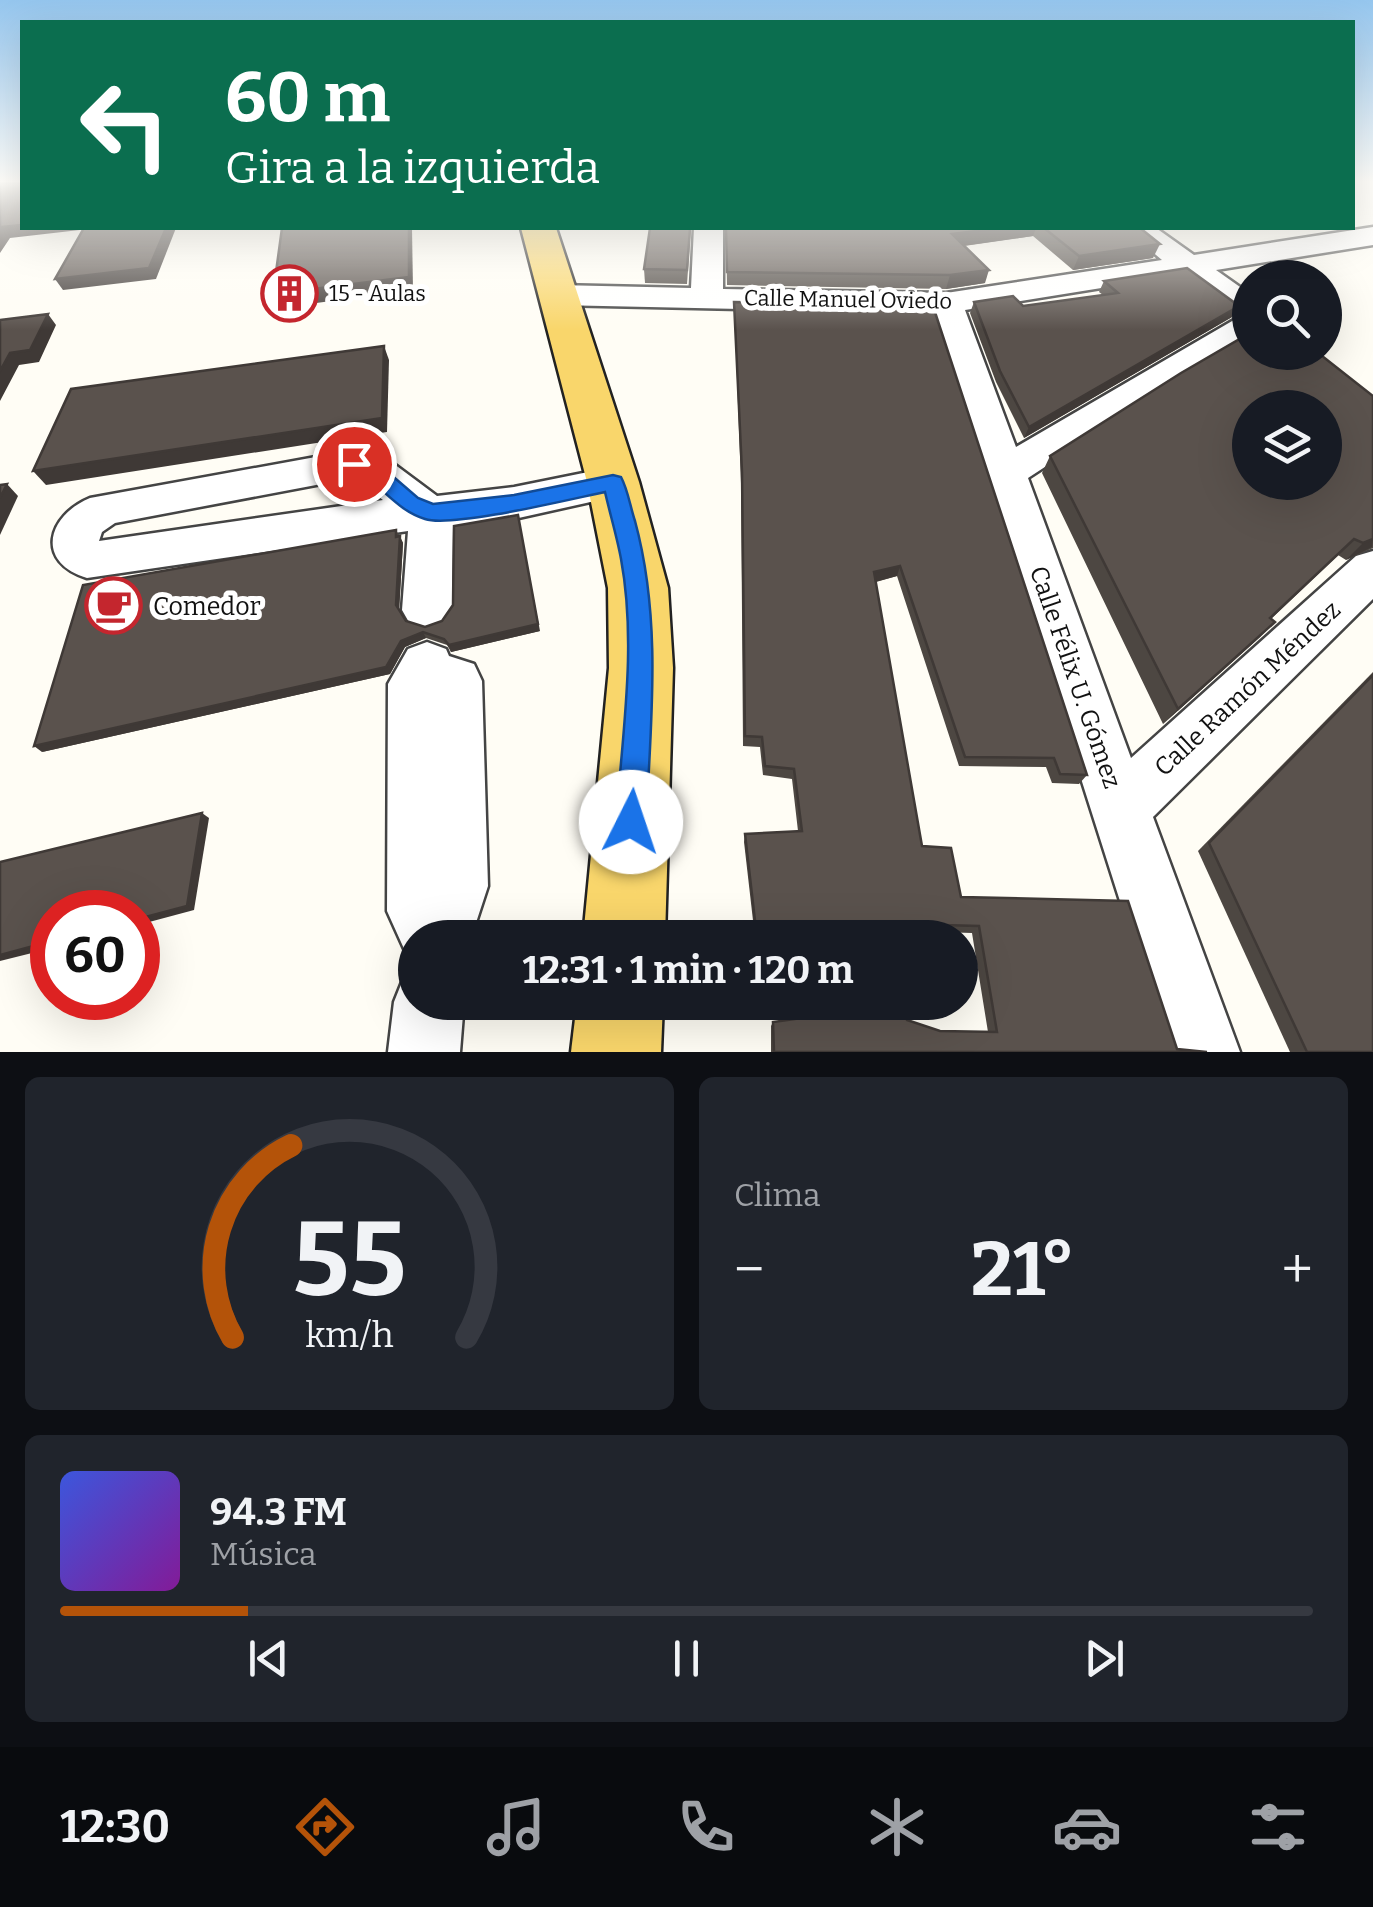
<!DOCTYPE html>
<html lang="es">
<meta charset="utf-8">
<style>
:root{--surface:#171b24;--page:#20242c;--text:#f1f3f6;--muted:#9ea1a6;--line:#363941;--accent:#b45309}
body{margin:0;font-family:Bitter,serif;background:var(--page);color:var(--text);height:100vh;display:flex;flex-direction:column;font-size:38px;white-space:nowrap}
*{box-sizing:border-box;margin:0}
p{font-size:32px;color:var(--muted)}
.icon{flex:none;width:55px;height:55px;fill:none;stroke:currentColor;stroke-width:2;stroke-linecap:round;stroke-linejoin:round}
.map{position:relative;height:1052px;overflow:hidden}
.panel{display:flex;flex-direction:column;gap:25px;padding:25px;background:#0d0f14;flex:1}
.panel>*{flex:none}
.top-card{position:absolute;left:20px;top:20px;width:1335px;height:210px;border-radius:0px;box-shadow:0 10px 40px #0002;background:#0b6e4f;color:#fff;overflow:hidden}
.controls{position:absolute;left:1232px;top:260px;display:grid;gap:20px}
.controls a{display:grid;place-items:center;width:110px;height:110px;border-radius:50%;background:var(--surface);box-shadow:0 10px 40px #0002;font-size:50px}
.speed{position:absolute;left:30px;top:890px;display:flex;gap:20px;font-size:50px;font-weight:700;text-align:center}
.speed>*{display:grid;place-content:center;width:130px;height:130px;border-radius:50%;background:var(--surface);box-shadow:0 10px 40px #0002;line-height:1}
.speed .limit{border:15px solid #d22;background:#fff;color:#111}
.pin{position:absolute;display:grid;place-items:center;width:85px;height:85px;color:#fff;margin:-42px;border:5px solid #fff;border-radius:50%;box-shadow:0 2px 10px #0007}
.me{position:absolute;width:110px;margin:-55px;rotate:4deg;stroke-linejoin:round;filter:drop-shadow(0 0 8px #0008)}
.turn{display:flex;align-items:center;gap:35px;height:210px;padding:0 40px;font-size:45px}
.turn .icon{width:130px;height:130px;stroke-width:2.5}
.turn b{display:block;font-size:70px;line-height:85px}
.big{font-size:75px;font-weight:700;line-height:1.1}
.panel .tile{flex:1;display:flex;flex-direction:column;justify-content:center;gap:15px;min-width:0;padding:0 35px;border-radius:15px;background:var(--page)}
.panel .dial{align-items:center;gap:0}
.dial svg{height:260px;overflow:visible;fill:none;stroke:var(--line);stroke-width:7;stroke-linecap:round;text-anchor:middle}
.dial text{fill:var(--text);stroke:none}
.song{display:flex;align-items:center;gap:30px}
.cover{width:120px;height:120px;border-radius:15px;background:linear-gradient(135deg,hsl(230 70% 55%),hsl(290 70% 35%))}
.played{height:10px;border-radius:5px;background:linear-gradient(90deg,var(--accent) 15%,var(--line) 15%)}
.keys{display:flex;justify-content:space-around;direction:ltr}
.heat{display:flex;justify-content:space-between;align-items:center;font-size:55px;direction:ltr}
.panel .tiles{flex:1;display:grid;gap:25px;grid-template-columns:1fr 1fr}
.tile:last-child{grid-column:span 2}
.trip{position:absolute;left:398px;top:920px;width:580px;height:100px;border-radius:50px;background:var(--surface);box-shadow:0 10px 40px #0002;font-weight:700;line-height:100px;text-align:center}
.tab-bar{display:flex;height:160px;justify-content:space-around;align-items:center;background:#090b0e;color:var(--muted)}
.tab-bar .icon{width:70px;height:70px}
.tab-bar .on{color:var(--accent)}
.tab-bar b{font-size:45px;color:var(--text)}
.map>svg:first-child{display:block}
.lines{fill:none;stroke-linecap:round;stroke-linejoin:round}
.minor-casing{stroke:#444;stroke-width:5}
.major-casing{stroke:#222;stroke-width:5}
.minor{fill:#fff;fill-rule:evenodd}
.major{fill:#f9d66b;fill-rule:evenodd}
.wall{fill:#4d4742}
.shaded-wall{fill:#3f3936}
.building{fill:#5a524d;stroke:#3f3936;stroke-width:2.5;fill-rule:evenodd}
.route{fill:#1a73e8;stroke:#114b97;stroke-width:2.5}
.labels{text-anchor:middle;stroke-width:10;stroke-linejoin:round;paint-order:stroke}
.far-poi-label{font-size:22px;fill:#111;stroke:#fff;text-anchor:start}
.far-street-label{font-size:22px;fill:#111;stroke:#fff}
.poi-label{font-size:25px;fill:#111;stroke:#fff;text-anchor:start}
.street-label{font-size:25px;fill:#111;stroke:#fff}
</style>
<div class="map">
<svg width="1373" height="1052" viewBox="0 0 1373 1052">
<rect width="100%" height="100%" fill="#fffdf5"/>
<g class="lines">
<defs>
<g id="minor">
<path d="M 1373,227 L 1373,245 L 1216,270 L 1250,294 L 1250,339 L 1169,386 L 1028,478 L 1131,758 L 1356,556 L 1373,551 L 1373,599 L 1153,817 L 1240,1052 L 1168,1052 L 933,313 L 557,305 L 545,302 L 541,295 L 545,288 L 557,285 L 691,288 L 694,228 L 723,228 L 723,289 L 946,293 L 1162,260 L 1124,228 L 1156,228 L 1194,255 ZM 1182,275 L 1239,317 L 1016,447 L 965,310 Z"/>
<path d="M 354,450 L 390,461 L 437,496 L 514,487 L 613,467 L 628,471 L 634,482 L 628,493 L 613,497 L 514,519 L 453,526 L 452,610 L 444,624 L 427,630 L 410,624 L 402,610 L 408,531 L 87,578 C 35,562 47,516 90,498 ZM 353,478 L 383,500 L 99,541 L 102,532 L 115,523 Z"/>
<path d="M 427,642 L 446,649 L 449,656 L 474,664 L 482,681 L 488,886 L 471,938 L 415,938 L 415,964 L 410,962 L 387,911 L 388,684 L 408,649 Z"/>
<path d="M 415,973 L 415,1002 L 464,1002 L 460,1052 L 388,1052 L 394,1002 L 404,977 Z"/>
</g>
<g id="major">
<path d="M 521,228 L 556,228 L 639,482 L 668,588 L 673,668 L 665,938 L 583,938 L 609,668 L 608,588 L 587,482 Z"/>
<path d="M 577,1002 L 663,1002 L 661,1052 L 571,1052 Z"/>
</g>
</defs>
<!-- minor casing -->
<use href="#minor" class="minor-casing"/>
<!-- major casing -->
<use href="#major" class="major-casing"/>
<!-- minor -->
<use href="#minor" class="minor"/>
<!-- major -->
<use href="#major" class="major"/>
</g>
<!-- wall -->
<g class="wall">
<path d="M 650,228 L 691,228 L 687,284 L 645,283 L 644,269 Z"/>
<path d="M 726,228 L 1140,228 L 1153,258 L 1073,270 L 1033,236 L 964,246 L 985,283 L 946,289 L 727,285 Z"/>
<path d="M 1104,281 L 1232,317 L 1024,438 L 996,382 L 970,313 L 974,302 L 1023,306 L 1103,295 L 1099,292 Z"/>
<path d="M 734,302 L 1087,775 L 1079,784 L 1052,783 L 1046,767 L 959,766 L 897,576 L 876,582 L 922,846 L 961,897 L 1177,1049 L 1207,1052 L 771,1052 L 771,1026 L 773,1022 L 907,1020 L 940,1031 L 988,1032 L 972,933 L 907,931 L 908,938 L 755,938 L 744,842 L 745,834 L 798,831 L 792,779 L 763,775 L 760,747 L 743,746 L 741,483 Z"/>
<path d="M 1371,395 L 1373,396 L 1373,548 L 1346,560 L 1338,555 L 1271,619 L 1260,637 L 1163,724 L 1042,473 L 1050,456 Z"/>
<path d="M 396,530 L 403,543 L 399,610 L 406,621 L 425,627 L 540,631 L 451,652 L 447,645 L 426,638 L 405,647 L 390,674 L 42,752 Z"/>
<path d="M 1373,672 L 1373,1052 L 1290,1052 L 1198,851 Z"/>
</g>
<!-- shaded-wall -->
<g class="shaded-wall">
<path d="M 22,225 L 22,228 L 97,228 L 10,238 L 0,253 L 0,230 L 2,227 Z"/>
<path d="M 166,228 L 176,228 L 156,279 L 63,290 L 55,279 Z"/>
<path d="M 409,228 L 412,228 L 413,290 L 279,308 L 273,294 Z"/>
<path d="M 1001,228 L 1036,228 L 1033,236 L 948,248 L 952,234 Z"/>
<path d="M 1160,244 L 1153,258 L 1073,270 L 1079,256 Z"/>
<path d="M 989,270 L 985,283 L 946,289 L 950,275 Z"/>
<path d="M 1239,306 L 1232,317 L 1024,438 L 1029,427 Z"/>
<path d="M 48,314 L 56,325 L 39,362 L 19,365 L 0,401 L 0,371 L 10,353 Z"/>
<path d="M 384,346 L 389,360 L 387,432 L 46,485 L 33,471 Z"/>
<path d="M 7,484 L 18,496 L 0,535 L 0,498 Z"/>
<path d="M 518,515 L 540,631 L 451,652 L 449,645 Z"/>
<path d="M 400,536 L 403,543 L 399,612 L 396,605 Z"/>
<path d="M 1373,539 L 1372,547 L 1346,560 L 1363,543 Z"/>
<path d="M 900,566 L 897,576 L 871,583 L 874,572 Z"/>
<path d="M 1275,622 L 1260,637 L 1163,724 L 1178,709 Z"/>
<path d="M 423,632 L 426,638 L 405,647 L 390,674 L 42,752 L 34,746 L 401,641 Z"/>
<path d="M 202,813 L 209,818 L 194,910 L 138,925 L 138,919 Z"/>
<path d="M 52,941 L 52,948 L 0,961 L 0,955 Z"/>
</g>
<!-- building -->
<g class="building">
<path d="M 0,183 L 22,183 L 22,225 L 2,227 L 0,230 Z"/>
<path d="M 84,228 L 166,228 L 149,268 L 55,279 Z"/>
<path d="M 282,228 L 409,228 L 409,277 L 273,294 Z"/>
<path d="M 650,228 L 690,228 L 687,270 L 644,269 Z"/>
<path d="M 726,228 L 1001,228 L 952,234 L 989,270 L 950,275 L 727,272 Z"/>
<path d="M 1044,228 L 1140,228 L 1160,244 L 1079,256 Z"/>
<path d="M 1187,268 L 1239,306 L 1029,427 L 1000,371 L 974,302 L 1013,296 L 1023,306 L 1118,293 L 1104,281 Z"/>
<path d="M 734,302 L 933,306 L 1087,775 L 1060,774 L 1054,758 L 965,757 L 900,566 L 874,572 L 922,846 L 951,848 L 961,897 L 1128,901 L 1177,1049 L 1207,1052 L 774,1052 L 773,1022 L 903,1004 L 907,1020 L 940,1031 L 997,1032 L 979,926 L 905,924 L 908,938 L 757,938 L 745,834 L 802,831 L 794,769 L 765,766 L 762,737 L 745,736 L 742,472 Z"/>
<path d="M 48,314 L 30,350 L 10,353 L 0,371 L 0,320 Z"/>
<path d="M 1250,333 L 1250,352 L 1317,352 L 1373,396 L 1373,539 L 1363,543 L 1354,539 L 1270,618 L 1275,622 L 1178,709 L 1050,456 L 1181,373 ZM 1250,408 L 1325,408 L 1325,482 L 1250,482 Z"/>
<path d="M 384,346 L 382,418 L 33,471 L 71,389 Z"/>
<path d="M 7,484 L 0,498 L 0,485 Z"/>
<path d="M 518,515 L 538,624 L 449,645 L 444,639 L 423,632 L 401,641 L 386,667 L 34,746 L 83,585 L 396,530 L 396,537 L 400,536 L 396,605 L 406,621 L 425,627 L 442,621 L 453,605 L 454,526 Z"/>
<path d="M 1373,675 L 1373,1052 L 1307,1052 L 1209,843 Z"/>
<path d="M 202,813 L 187,906 L 138,919 L 138,912 L 52,912 L 52,941 L 0,955 L 0,862 Z"/>
</g>
<!-- sky -->
<linearGradient id="sky" x2="0" y2="1"><stop stop-color="#95c6ee"/><stop offset="0.55" stop-color="#fffefa"/><stop offset="1" stop-color="#fffefa" stop-opacity="0"/></linearGradient>
<rect width="1373" height="330" fill="url(#sky)"/>
<!-- route -->
<path class="route" d="M 354,457 L 375,461 L 418,498 L 433,504 L 514,495 L 613,475 L 621,477 C 628,490 630,506 635,521 C 662,620 651,721 646,822 L 642,833 L 631,838 L 620,833 L 616,822 C 622,736 637,645 621,559 C 617,537 610,514 605,492 C 571,499 452,528 425,519 C 392,509 379,478 347,469 L 343,464 L 347,459 Z"/>
<!-- icons -->
<defs>
<symbol id="building-ring" viewBox="-11 -11 22 22"><circle r="9.5" fill="#fff" stroke="#c4262e" stroke-width="1.5"/><path d="M-4-6H4V6H1V3H-1V6H-4ZM-2.5-4.3h1.7v1.8h-1.7ZM.8-4.3h1.7v1.8H.8ZM-2.5-1h1.7V.8h-1.7ZM.8-1h1.7V.8H.8Z" fill="#c4262e"/></symbol>
<symbol id="cafe-ring" viewBox="-11 -11 22 22"><circle r="9.5" fill="#fff" stroke="#c4262e" stroke-width="1.5"/><path d="M-5.5-4.5H6V0H3Q3 3.5 0 3.5H-2.5Q-5.5 3.5-5.5 0ZM3-3.2v2h1.7v-2ZM-6 4.5H4V6H-6Z" fill="#c4262e"/></symbol>
</defs>
<g fill-rule="evenodd">
<use href="#building-ring" x="258" y="262" width="63" height="63"/>
<use href="#cafe-ring" x="82" y="574" width="63" height="63"/>
</g>
<g class="labels">
<!-- far-poi labels -->
<g class="far-poi-label">
<text x="329" y="301">15 - Aulas</text>
</g>
<!-- far-street labels -->
<g class="far-street-label">
<text transform="translate(848 299) rotate(1)" y="8">Calle Manuel Oviedo</text>
</g>
<!-- poi labels -->
<g class="poi-label">
<text x="153" y="615">Comedor</text>
</g>
<!-- street labels -->
<g class="street-label">
<text transform="translate(1076 677) rotate(71)" y="9">Calle Félix U. Gómez</text>
<text transform="translate(1247 688) rotate(-43)" y="9">Calle Ramón Méndez</text>
</g>
</g>
</svg>
<div class="controls">
<a><svg class="icon" aria-label="search" viewBox="0 0 24 24"><circle cx="10" cy="10" r="6"/><path d="M15 15l6 6"/></svg></a>
<a><svg class="icon" aria-label="layers" viewBox="0 0 24 24"><path d="M12 4l9 5-9 5-9-5zM3 14l9 5 9-5"/></svg></a>
</div>
<div class="speed"><div class="limit">60</div></div>
<div class="pin" style="left:354px;top:464px;background:#d93025"><svg class="icon" aria-label="arrive" viewBox="0 0 24 24"><path d="M6 21V4h12l-3 4 3 4H6"/></svg></div>
<svg class="me" style="left:631px;top:822px" viewBox="-20 -20 40 40"><circle r="19" fill="#fff"/><path d="M0-13L10 11 0 6-10 11z" fill="#1a73e8"/></svg>
<div class="trip">12:31 · 1 min · 120 m</div>
<div class="top-card">
<div class="turn"><svg class="icon" aria-label="left" viewBox="0 0 24 24"><path d="M17 20v-9H6M10 6l-5 5 5 5"/></svg><div><b>60 m</b>Gira a la izquierda</div></div>
</div>
</div>
<section class="panel">
<div class="tiles">
<div class="tile dial"><svg viewBox="0 0 100 80">
<path d="M14 69A42 42 0 1 1 86 69"/>
<path d="M14 69A42 42 0 0 1 32 10" stroke="#b45309"/>
<text x="50" y="56" font-size="32" font-weight="700">55</text>
<text x="50" y="72" font-size="11">km/h</text>
</svg></div>
<div class="tile"><p>Clima</p>
<div class="heat"><a>−</a><b class="big">21°</b><a>+</a></div>
</div>
<div class="tile">
<div class="song"><i class="cover"></i><div><b>94.3 FM</b><p>Música</p></div></div>
<div class="played"></div>
<div class="keys"><svg class="icon" aria-label="previous" viewBox="0 0 24 24"><path d="M18 5L8 12l10 7zM5 5v14"/></svg><svg class="icon" aria-label="pause" viewBox="0 0 24 24"><path d="M8 5v14M16 5v14"/></svg><svg class="icon" aria-label="next" viewBox="0 0 24 24"><path d="M6 5l10 7-10 7zM19 5v14"/></svg></div>
</div>
</div>
</section>
<nav class="tab-bar">
<b>12:30</b>
<svg class="icon on" aria-label="directions" viewBox="0 0 24 24"><path d="M12 3l9 9-9 9-9-9zM9 14v-3h6M13 9l2 2-2 2"/></svg>
<svg class="icon" aria-label="music" viewBox="0 0 24 24"><path d="M9 18V5l10-2v13"/><circle cx="6" cy="18" r="3"/><circle cx="16" cy="16" r="3"/></svg>
<svg class="icon" aria-label="phone" viewBox="0 0 24 24"><path d="M5 4h4l2 5-3 2q2 4 5 5l2-3 5 2v4C11 20 4 13 5 4z"/></svg>
<svg class="icon" aria-label="climate" viewBox="0 0 24 24"><path d="M12 3v18M4 7l16 10M4 17L20 7"/></svg>
<svg class="icon" aria-label="car" viewBox="0 0 24 24"><path d="M5 17H2v-5l4-1 3-4h7l3 4 3 1v5h-3M9 17h6M6 11h13"/><circle cx="7" cy="17" r="2"/><circle cx="17" cy="17" r="2"/></svg>
<svg class="icon" aria-label="filters" viewBox="0 0 24 24"><path d="M4 7h16M4 17h16"/><circle cx="9" cy="7" r="2"/><circle cx="15" cy="17" r="2"/></svg>
</nav>
